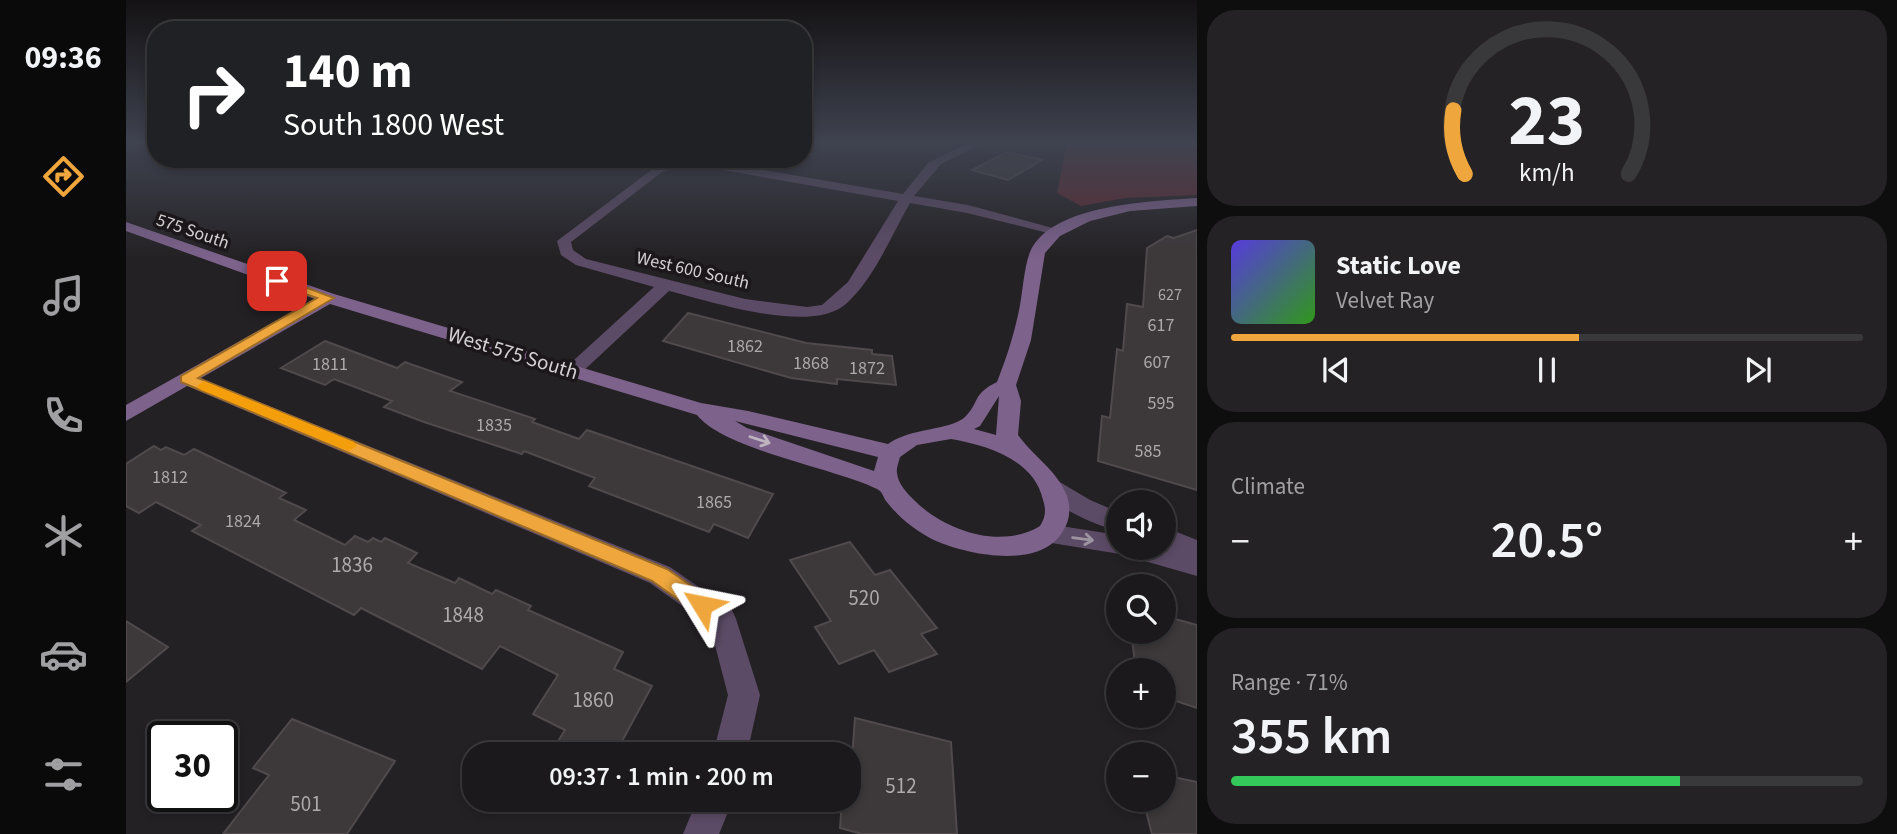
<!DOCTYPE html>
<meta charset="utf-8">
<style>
:root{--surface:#1b191b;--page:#242224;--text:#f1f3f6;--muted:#a0a0a3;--line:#39383a;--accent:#efa73d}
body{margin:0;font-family:"Source Sans 3",sans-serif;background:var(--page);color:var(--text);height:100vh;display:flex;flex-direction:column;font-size:26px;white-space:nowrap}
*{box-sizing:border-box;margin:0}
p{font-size:23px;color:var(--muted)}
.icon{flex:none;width:38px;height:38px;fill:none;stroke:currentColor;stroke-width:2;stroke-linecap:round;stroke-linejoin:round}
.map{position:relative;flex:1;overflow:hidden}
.details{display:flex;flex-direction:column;gap:10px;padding:10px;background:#0f0e0f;width:700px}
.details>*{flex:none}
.banner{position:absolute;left:21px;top:21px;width:665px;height:147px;border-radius:28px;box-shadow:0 4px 10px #0003,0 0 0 2px var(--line);background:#202124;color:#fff;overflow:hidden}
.fabs{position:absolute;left:980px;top:490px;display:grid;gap:14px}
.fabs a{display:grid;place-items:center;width:70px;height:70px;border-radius:50%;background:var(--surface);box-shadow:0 4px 10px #0003,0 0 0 2px var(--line);font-size:35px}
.speed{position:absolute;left:21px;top:721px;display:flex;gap:14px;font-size:35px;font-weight:700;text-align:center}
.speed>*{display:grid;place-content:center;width:91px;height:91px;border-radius:50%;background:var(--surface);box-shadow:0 4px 10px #0003,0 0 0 2px var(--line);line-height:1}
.speed .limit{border:4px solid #111;border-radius:10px;background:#fff;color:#111}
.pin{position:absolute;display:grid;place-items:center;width:60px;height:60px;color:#fff;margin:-30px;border-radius:14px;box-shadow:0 4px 10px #0006}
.me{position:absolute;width:77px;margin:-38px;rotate:305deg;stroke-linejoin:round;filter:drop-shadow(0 0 5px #0008)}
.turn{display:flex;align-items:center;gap:24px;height:147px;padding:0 21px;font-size:32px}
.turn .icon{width:91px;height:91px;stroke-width:2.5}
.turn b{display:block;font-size:49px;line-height:60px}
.big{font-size:52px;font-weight:600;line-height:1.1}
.details .card{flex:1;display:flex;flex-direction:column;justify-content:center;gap:10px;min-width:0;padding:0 24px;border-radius:28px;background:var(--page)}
.details .dial{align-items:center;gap:0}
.dial svg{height:182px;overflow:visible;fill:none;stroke:var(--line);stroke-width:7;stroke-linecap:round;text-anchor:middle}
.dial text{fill:var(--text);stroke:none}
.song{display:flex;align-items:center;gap:21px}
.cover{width:84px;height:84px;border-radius:10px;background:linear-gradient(135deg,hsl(250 70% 55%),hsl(110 70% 35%))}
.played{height:7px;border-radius:4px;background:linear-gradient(90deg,var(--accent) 55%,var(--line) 55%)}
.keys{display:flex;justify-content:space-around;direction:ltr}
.heat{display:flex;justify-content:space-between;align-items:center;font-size:38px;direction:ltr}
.charge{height:10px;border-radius:5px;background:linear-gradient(90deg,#34c759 71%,var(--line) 0)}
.trip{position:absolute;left:336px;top:742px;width:399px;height:70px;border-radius:28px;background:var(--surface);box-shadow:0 4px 10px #0003,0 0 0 2px var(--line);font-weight:600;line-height:70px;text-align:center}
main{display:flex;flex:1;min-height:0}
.tab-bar{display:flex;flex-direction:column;width:126px;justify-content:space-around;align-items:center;background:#0b0a0b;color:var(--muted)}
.tab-bar .icon{width:49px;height:49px}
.tab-bar .selected{color:var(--accent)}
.tab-bar b{font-size:32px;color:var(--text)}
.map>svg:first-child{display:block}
.green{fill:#5d2a31}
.building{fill:#3d3839;stroke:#504a4c;stroke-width:2}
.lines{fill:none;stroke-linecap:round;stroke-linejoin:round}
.street{fill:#5c4b66;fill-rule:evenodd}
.secondary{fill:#7d628c;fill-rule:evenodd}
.oneway{stroke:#beb4c0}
.oneway2{stroke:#9d94a1}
.route{fill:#efa73d;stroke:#9b6d28;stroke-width:2}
.slow{fill:#f59e0b}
.labels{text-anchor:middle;stroke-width:7;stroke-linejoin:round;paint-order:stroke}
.far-number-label{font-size:16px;fill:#aeaaac}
.far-street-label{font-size:18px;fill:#d3d0d2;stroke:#1b171a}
.number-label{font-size:18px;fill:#aeaaac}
.street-label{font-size:21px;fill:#d3d0d2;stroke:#1b171a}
.near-number-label{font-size:21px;fill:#aeaaac}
</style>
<main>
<nav class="tab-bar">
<b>09:36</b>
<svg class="icon selected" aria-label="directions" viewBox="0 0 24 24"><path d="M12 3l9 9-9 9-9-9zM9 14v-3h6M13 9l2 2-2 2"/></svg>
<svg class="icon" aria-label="music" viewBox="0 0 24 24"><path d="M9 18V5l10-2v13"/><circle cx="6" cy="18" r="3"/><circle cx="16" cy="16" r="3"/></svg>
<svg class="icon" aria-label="phone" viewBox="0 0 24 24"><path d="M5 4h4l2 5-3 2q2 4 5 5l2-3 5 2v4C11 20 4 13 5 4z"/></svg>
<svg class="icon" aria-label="climate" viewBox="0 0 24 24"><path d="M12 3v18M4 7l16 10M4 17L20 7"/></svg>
<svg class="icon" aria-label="car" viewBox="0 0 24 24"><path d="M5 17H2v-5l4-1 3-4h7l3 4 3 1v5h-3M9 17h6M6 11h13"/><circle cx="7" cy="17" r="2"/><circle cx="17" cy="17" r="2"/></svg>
<svg class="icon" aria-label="filters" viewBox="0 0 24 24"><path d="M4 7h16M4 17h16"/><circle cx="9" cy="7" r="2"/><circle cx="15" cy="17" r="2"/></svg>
</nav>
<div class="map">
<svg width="1071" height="834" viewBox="0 0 1071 834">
<rect width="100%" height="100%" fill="#242124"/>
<!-- green -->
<path class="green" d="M 941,142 L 1071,142 L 1071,195 L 1000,198 L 955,206 L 931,193 Z"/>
<!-- building -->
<g class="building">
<path d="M 881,152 L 916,160 L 882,180 L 846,170 Z"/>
<path d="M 1071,230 L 1071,490 L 972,461 L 976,416 L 984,418 L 991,349 L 997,351 L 1001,304 L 1017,307 L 1021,248 L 1041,236 L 1048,238 Z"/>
<path d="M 562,313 L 680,343 L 746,350 L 746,354 L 766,356 L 770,385 L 711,379 L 711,384 L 665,378 L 537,341 Z"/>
<path d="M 199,341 L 271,368 L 279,362 L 336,382 L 324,391 L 409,419 L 406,422 L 453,439 L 461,430 L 647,494 L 622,538 L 588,524 L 583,532 L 463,486 L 469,478 L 398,451 L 396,454 L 298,422 L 258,407 L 266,401 L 208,379 L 199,385 L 155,368 Z"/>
<path d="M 28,446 L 35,450 L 40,447 L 58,455 L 68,449 L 160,493 L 153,498 L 180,510 L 168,520 L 219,545 L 229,536 L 242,542 L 247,538 L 255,542 L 259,538 L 291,553 L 282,563 L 329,583 L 333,578 L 366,594 L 370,590 L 405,606 L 402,610 L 497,652 L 488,669 L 526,686 L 489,754 L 469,744 L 464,754 L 424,754 L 439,730 L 407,714 L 432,675 L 374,646 L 356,669 L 235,608 L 228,615 L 66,531 L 75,525 L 30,502 L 13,513 L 0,506 L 0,464 Z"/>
<path d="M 724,542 L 749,575 L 764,570 L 811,628 L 795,634 L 811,654 L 763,672 L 748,650 L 713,664 L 689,627 L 705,621 L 664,560 Z"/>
<path d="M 1038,616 L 1071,625 L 1071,708 L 1038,697 L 1038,670 L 1010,670 L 1005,632 L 1038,632 Z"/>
<path d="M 0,621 L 42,647 L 0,682 Z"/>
<path d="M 729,718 L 825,742 L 831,834 L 736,834 L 714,828 L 716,800 L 723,800 Z"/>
<path d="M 166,719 L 269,761 L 221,834 L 97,834 L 143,775 L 127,768 Z"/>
<path d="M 1038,775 L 1071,782 L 1071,834 L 1026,834 L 1017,800 L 1038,800 Z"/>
</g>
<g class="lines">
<!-- street -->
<g class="street">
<path d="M 844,142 L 859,142 L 815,164 L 788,196 L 842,205 L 934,230 L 934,236 L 841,213 L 784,203 C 765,236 749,277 721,303 C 686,336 585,301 543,291 L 453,375 L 439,375 L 436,371 L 528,287 L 450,265 L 435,255 L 431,241 L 528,168 L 557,159 L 573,159 L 777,194 L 802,163 ZM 563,164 L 772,201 L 722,282 L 696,305 L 681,307 L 619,299 L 460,259 L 447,250 L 445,242 L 536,172 Z"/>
<path d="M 61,373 L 544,567 L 606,610 L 610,619 L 634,695 L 621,754 L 587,754 L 602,695 L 584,626 L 524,583 L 54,383 L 51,379 L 54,375 Z"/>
<path d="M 927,478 L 964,500 L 992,512 L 992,531 C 968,524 929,509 915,486 L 919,480 Z"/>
<path d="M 922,524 L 992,535 L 992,548 L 1038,548 L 1038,527 L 1071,540 L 1071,576 L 994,554 L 913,541 L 909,534 L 913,527 Z"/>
<path d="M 571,800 L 607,800 L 593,834 L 557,834 Z"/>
</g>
<!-- secondary -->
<path class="secondary" d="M 1071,198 L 1071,206 L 1004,211 L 964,221 L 934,236 L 919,253 L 905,340 L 890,385 L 895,401 L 892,435 C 907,456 931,470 941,496 C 945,509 944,520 937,531 C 915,570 843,555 810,541 C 791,532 773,518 760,501 C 757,497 757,492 751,489 C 708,468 599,450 571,415 L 204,304 L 0,421 L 0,405 L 189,299 L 0,231 L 0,222 L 208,294 L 575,403 L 622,411 L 762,444 C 786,427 823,431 839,417 C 854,402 846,394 871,382 C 881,356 889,332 894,305 C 897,289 898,268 904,252 C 925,204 1027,201 1071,198 ZM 873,396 L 870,435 L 848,429 L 854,426 ZM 609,421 L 752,457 L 748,471 L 621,428 ZM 825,439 C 860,445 908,459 917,500 C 920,509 920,517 914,526 C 875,550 819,531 788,500 C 781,493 772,484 771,473 C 770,469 773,461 774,457 L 791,445 Z"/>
</g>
<!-- one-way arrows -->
<defs><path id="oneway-shaft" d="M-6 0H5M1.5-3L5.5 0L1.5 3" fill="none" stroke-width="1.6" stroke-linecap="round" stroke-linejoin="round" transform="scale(1.75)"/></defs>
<use class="oneway" href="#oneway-shaft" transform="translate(634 440) rotate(18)"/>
<use class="oneway2" href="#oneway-shaft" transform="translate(957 539) rotate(8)"/>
<!-- sky -->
<linearGradient id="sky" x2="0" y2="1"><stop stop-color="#141214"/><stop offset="0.55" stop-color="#3f4350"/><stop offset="1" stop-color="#3f4350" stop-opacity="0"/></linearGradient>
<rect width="1071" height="259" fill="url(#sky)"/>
<!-- route -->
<path class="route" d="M 146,278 L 155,278 L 208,298 L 72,378 L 541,569 L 583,598 L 586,605 L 583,611 L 576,614 L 568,611 L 526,581 L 55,382 L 55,376 L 191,298 L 146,283 Z"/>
<!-- slow -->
<path class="slow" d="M 78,381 L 228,442 L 231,446 L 223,451 L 217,449 L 73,389 L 71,386 Z"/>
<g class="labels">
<!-- far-number labels -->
<g class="far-number-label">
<text x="1044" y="300">627</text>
</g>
<!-- far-street labels -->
<g class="far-street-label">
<text transform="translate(67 231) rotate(19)" y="6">575 South</text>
<text transform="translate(567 270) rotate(13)" y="6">West 600 South</text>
</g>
<!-- number labels -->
<g class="number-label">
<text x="1035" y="331">617</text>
<text x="619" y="352">1862</text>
<text x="1031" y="368">607</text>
<text x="685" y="369">1868</text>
<text x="204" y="370">1811</text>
<text x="741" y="374">1872</text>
<text x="1035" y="409">595</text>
<text x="368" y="431">1835</text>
<text x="1022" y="457">585</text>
<text x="44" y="483">1812</text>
<text x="588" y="508">1865</text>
<text x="117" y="527">1824</text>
</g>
<!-- street labels -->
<g class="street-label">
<text transform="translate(387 353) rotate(17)" y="7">West 575 South</text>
</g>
<!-- near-number labels -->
<g class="near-number-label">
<text x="226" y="572">1836</text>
<text x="738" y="605">520</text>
<text x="337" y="622">1848</text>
<text x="467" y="707">1860</text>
<text x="775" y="793">512</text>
<text x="180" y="811">501</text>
</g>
</g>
</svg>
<div class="fabs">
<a><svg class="icon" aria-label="sound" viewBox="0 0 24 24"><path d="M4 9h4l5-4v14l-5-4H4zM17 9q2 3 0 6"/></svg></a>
<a><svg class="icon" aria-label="search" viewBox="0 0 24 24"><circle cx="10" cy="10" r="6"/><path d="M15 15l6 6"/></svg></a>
<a>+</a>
<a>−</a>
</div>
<div class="speed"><div class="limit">30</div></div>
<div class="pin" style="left:151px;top:281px;background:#d93025"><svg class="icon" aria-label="arrive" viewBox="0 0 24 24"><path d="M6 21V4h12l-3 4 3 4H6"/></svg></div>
<svg class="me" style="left:576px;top:605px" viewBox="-20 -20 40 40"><path d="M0-17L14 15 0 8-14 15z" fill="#efa73d" stroke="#fff" stroke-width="4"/></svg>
<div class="trip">09:37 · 1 min · 200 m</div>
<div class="banner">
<div class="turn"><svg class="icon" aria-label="right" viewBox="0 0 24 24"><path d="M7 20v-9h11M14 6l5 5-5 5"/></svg><div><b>140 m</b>South 1800 West</div></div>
</div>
</div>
<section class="details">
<div class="card dial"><svg viewBox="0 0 100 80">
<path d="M14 69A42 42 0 1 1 86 69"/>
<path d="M14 69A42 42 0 0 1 9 41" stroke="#efa73d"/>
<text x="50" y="56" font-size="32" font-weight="700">23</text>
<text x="50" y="72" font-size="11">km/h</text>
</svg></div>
<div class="card">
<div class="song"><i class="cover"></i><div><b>Static Love</b><p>Velvet Ray</p></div></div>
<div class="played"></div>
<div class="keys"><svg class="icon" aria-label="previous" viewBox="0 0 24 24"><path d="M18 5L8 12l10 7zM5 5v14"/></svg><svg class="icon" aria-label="pause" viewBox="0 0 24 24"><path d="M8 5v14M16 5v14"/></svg><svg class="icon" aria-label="next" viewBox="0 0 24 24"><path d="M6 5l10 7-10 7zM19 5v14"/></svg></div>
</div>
<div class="card"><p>Climate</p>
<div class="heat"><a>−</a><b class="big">20.5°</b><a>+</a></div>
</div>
<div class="card"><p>Range · 71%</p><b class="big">355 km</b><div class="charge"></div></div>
</section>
</main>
